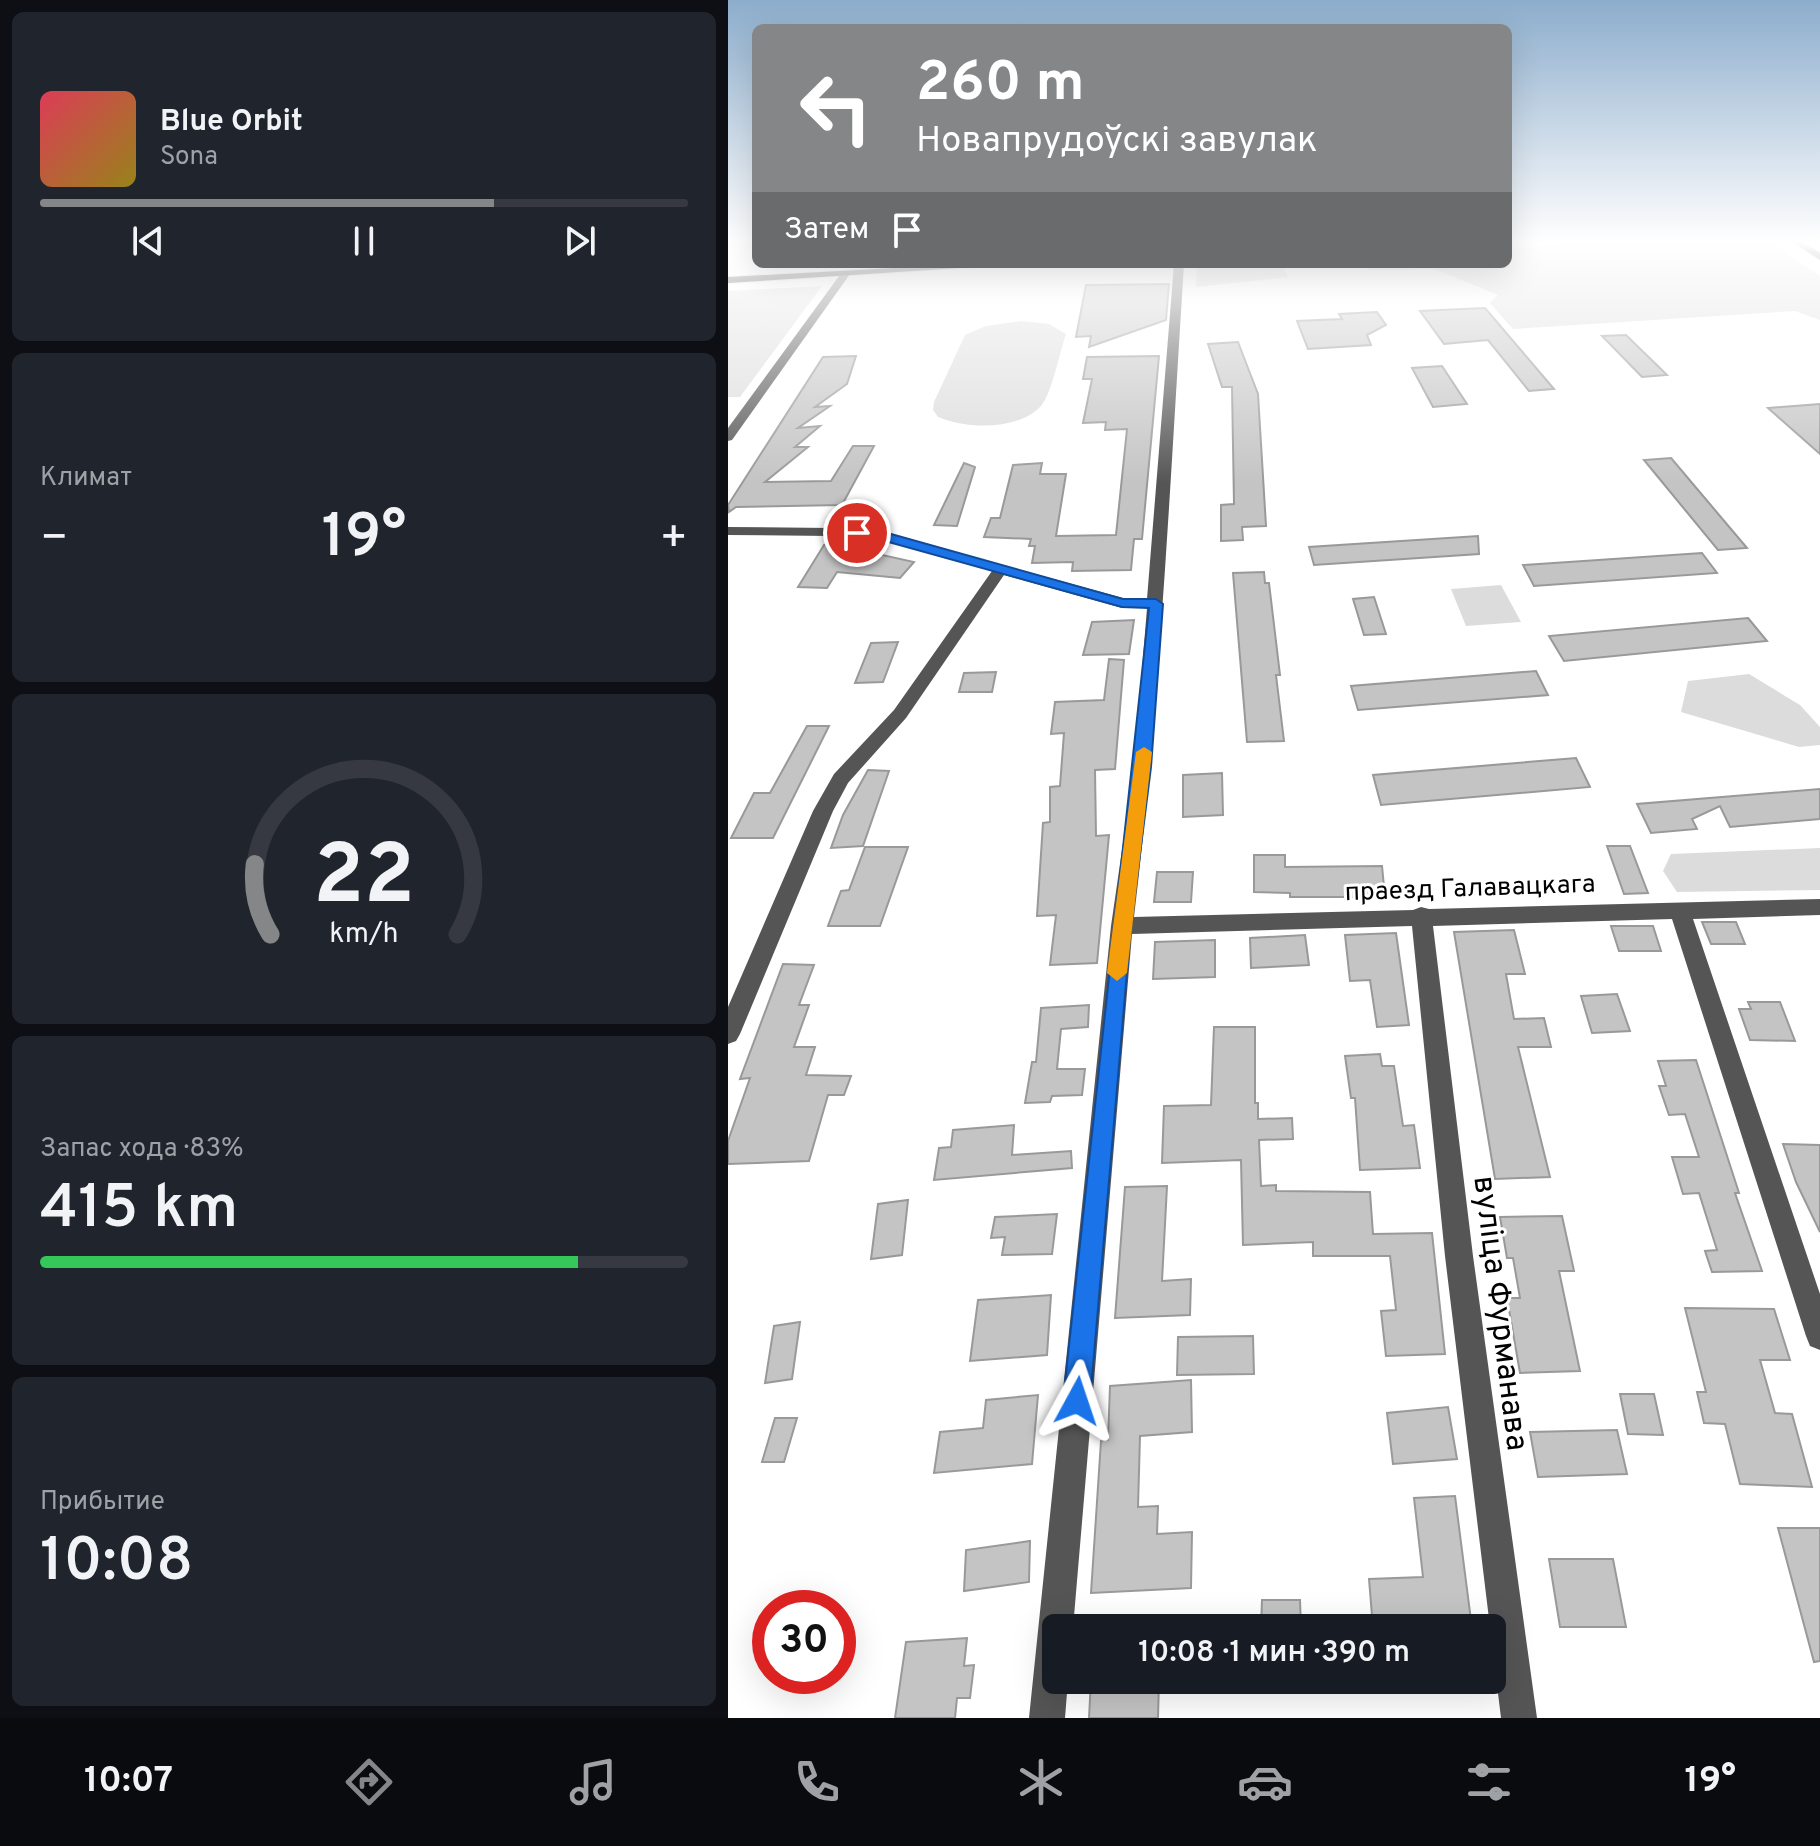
<!DOCTYPE html>
<html lang="ru">
<meta charset="utf-8">
<style>
:root{--surface:#171b24;--page:#20242c;--text:#f1f3f6;--muted:#9ea1a6;--line:#363941;--accent:#858687}
body{margin:0;font-family:Overpass,sans-serif;background:var(--page);color:var(--text);height:100vh;display:flex;flex-direction:column;font-size:30px;white-space:nowrap}
*{box-sizing:border-box;margin:0}
p{font-size:26px;color:var(--muted)}
.icon{flex:none;width:44px;height:44px;fill:none;stroke:currentColor;stroke-width:2;stroke-linecap:round;stroke-linejoin:round}
.map{position:relative;flex:1;overflow:hidden}
.side{display:flex;flex-direction:column;gap:12px;padding:12px;background:#0d0f14;width:728px}
.side>*{flex:none}
.top-card{position:absolute;left:24px;top:24px;width:760px;height:244px;border-radius:12px;box-shadow:0 8px 32px #0002;background:#858687;color:#fff;overflow:hidden}
.speed{position:absolute;left:24px;top:1590px;display:flex;gap:16px;font-size:40px;font-weight:700;text-align:center}
.speed>*{display:grid;place-content:center;width:104px;height:104px;border-radius:50%;background:var(--surface);box-shadow:0 8px 32px #0002;line-height:1}
.speed .limit{border:12px solid #d22;background:#fff;color:#111}
.pin{position:absolute;display:grid;place-items:center;width:68px;height:68px;color:#fff;margin:-34px;border:4px solid #fff;border-radius:50%;box-shadow:0 2px 8px #0007}
.me{position:absolute;width:88px;margin:-44px;rotate:5deg;stroke-linejoin:round;filter:drop-shadow(0 0 6px #0008)}
.turn{display:flex;align-items:center;gap:28px;height:168px;padding:0 32px;font-size:36px}
.turn .icon{width:104px;height:104px;stroke-width:2.5}
.turn b{display:block;font-size:56px;line-height:68px}
.then{display:flex;align-items:center;height:76px;padding:0 32px;background:#0003;gap:16px;font-size:30px}
.big{font-size:60px;font-weight:600;line-height:1.1}
.side .card{flex:1;display:flex;flex-direction:column;justify-content:center;gap:12px;min-width:0;padding:0 28px;border-radius:12px;background:var(--page)}
.side .dial{align-items:center;gap:0}
.dial svg{height:208px;overflow:visible;fill:none;stroke:var(--line);stroke-width:7;stroke-linecap:round;text-anchor:middle}
.dial text{fill:var(--text);stroke:none}
.song{display:flex;align-items:center;gap:24px}
.cover{width:96px;height:96px;border-radius:12px;background:linear-gradient(135deg,hsl(350 70% 55%),hsl(50 70% 35%))}
.played{height:8px;border-radius:4px;background:linear-gradient(90deg,var(--accent) 70%,var(--line) 70%)}
.keys{display:flex;justify-content:space-around;direction:ltr}
.heat{display:flex;justify-content:space-between;align-items:center;font-size:44px;direction:ltr}
.charge{height:12px;border-radius:6px;background:linear-gradient(90deg,#34c759 83%,var(--line) 0)}
.trip{position:absolute;left:314px;top:1614px;width:464px;height:80px;border-radius:12px;background:var(--surface);box-shadow:0 8px 32px #0002;font-weight:600;line-height:80px;text-align:center}
.menu{display:flex;height:128px;justify-content:space-around;align-items:center;background:#090b0e;color:var(--muted)}
.menu .icon{width:56px;height:56px}
.menu .active{color:var(--accent)}
.menu b{font-size:36px;color:var(--text)}
main{display:flex;flex:1;min-height:0}
.map>svg:first-child{display:block}
.green{fill:#dcdcdc}
.building{fill:#c4c4c4;stroke:#999;stroke-width:2}
.lines{fill:none;stroke-linecap:round;stroke-linejoin:round}
.major-casing{stroke:#dbdbdb;stroke-width:2}
.minor{fill:#555;fill-rule:evenodd}
.major{fill:#000;fill-rule:evenodd}
.route{fill:#1a73e8;stroke:#114b97;stroke-width:2}
.slow{fill:#f59e0b}
.labels{text-anchor:middle;stroke-width:6;stroke-linejoin:round;paint-order:stroke}
.street-label{font-size:26px;fill:#000;stroke:#fff}
.near-street-label{font-size:32px;fill:#000;stroke:#fff}
</style>
<main>
<section class="side">
<div class="card">
<div class="song"><i class="cover"></i><div><b>Blue Orbit</b><p>Sona</p></div></div>
<div class="played"></div>
<div class="keys"><svg class="icon" aria-label="previous" viewBox="0 0 24 24"><path d="M18 5L8 12l10 7zM5 5v14"/></svg><svg class="icon" aria-label="pause" viewBox="0 0 24 24"><path d="M8 5v14M16 5v14"/></svg><svg class="icon" aria-label="next" viewBox="0 0 24 24"><path d="M6 5l10 7-10 7zM19 5v14"/></svg></div>
</div>
<div class="card"><p>Климат</p>
<div class="heat"><a>−</a><b class="big">19°</b><a>+</a></div>
</div>
<div class="card dial"><svg viewBox="0 0 100 80">
<path d="M14 69A42 42 0 1 1 86 69"/>
<path d="M14 69A42 42 0 0 1 8 42" stroke="#858687"/>
<text x="50" y="56" font-size="32" font-weight="700">22</text>
<text x="50" y="72" font-size="11">km/h</text>
</svg></div>
<div class="card"><p>Запас хода · 83%</p><b class="big">415 km</b><div class="charge"></div></div>
<div class="card"><p>Прибытие</p><b class="big">10:08</b></div>
</section>
<div class="map">
<svg width="1092" height="1718" viewBox="0 0 1092 1718">
<rect width="100%" height="100%" fill="#fff"/>
<!-- green -->
<g class="green">
<path d="M 881,242 L 1041,242 L 1092,276 L 1092,320 L 1067,311 L 785,329 L 762,303 L 770,295 L 707,269 L 641,270 L 637,264 L 780,264 L 780,248 Z"/>
<path d="M 554,264 L 560,277 L 468,287 L 469,267 L 475,266 Z"/>
<path d="M 94,286 L 12,397 L 0,397 L 0,291 Z"/>
<path d="M 293,321 L 321,324 L 338,334 C 332,351 324,393 313,406 C 290,431 238,429 210,417 L 205,410 L 206,402 L 237,335 L 258,326 Z"/>
<path d="M 773,585 L 793,622 L 738,626 L 723,589 Z"/>
<path d="M 1021,674 L 1072,705 L 1092,727 L 1092,745 L 1071,747 L 953,712 L 960,681 Z"/>
<path d="M 1092,848 L 1092,890 L 949,892 L 935,871 L 943,854 Z"/>
</g>
<!-- building -->
<g class="building">
<path d="M 441,284 L 438,320 L 361,347 L 363,336 L 348,337 L 358,285 Z"/>
<path d="M 757,308 L 826,389 L 801,391 L 760,340 L 716,344 L 692,311 Z"/>
<path d="M 649,312 L 658,325 L 639,335 L 643,345 L 580,349 L 569,321 L 614,319 L 611,314 Z"/>
<path d="M 898,335 L 939,375 L 914,377 L 874,336 Z"/>
<path d="M 510,342 L 530,394 L 538,526 L 514,527 L 515,540 L 493,541 L 493,505 L 506,504 L 504,387 L 494,387 L 480,344 Z"/>
<path d="M 128,356 L 119,384 L 87,407 L 102,406 L 70,428 L 92,426 L 67,447 L 80,447 L 37,482 L 103,481 L 125,446 L 146,446 L 114,505 L 8,507 L 1,512 L 0,505 L 95,357 Z"/>
<path d="M 431,356 L 414,539 L 406,539 L 403,570 L 344,571 L 345,562 L 304,563 L 307,546 L 301,546 L 303,539 L 256,537 L 263,518 L 272,518 L 285,465 L 314,463 L 312,474 L 338,474 L 328,536 L 388,535 L 399,429 L 377,430 L 378,422 L 355,423 L 364,379 L 355,379 L 359,357 Z"/>
<path d="M 714,366 L 739,404 L 705,407 L 684,368 Z"/>
<path d="M 1092,404 L 1092,454 L 1040,408 Z"/>
<path d="M 943,458 L 1019,548 L 990,550 L 916,460 Z"/>
<path d="M 236,463 L 247,467 L 229,526 L 206,525 Z"/>
<path d="M 750,536 L 751,554 L 586,565 L 581,547 Z"/>
<path d="M 96,545 L 114,546 L 186,562 L 172,578 L 109,572 L 99,588 L 70,587 Z"/>
<path d="M 974,553 L 989,573 L 806,586 L 795,565 Z"/>
<path d="M 536,572 L 537,583 L 541,583 L 552,675 L 548,675 L 556,741 L 519,742 L 505,573 Z"/>
<path d="M 646,597 L 658,634 L 636,635 L 625,599 Z"/>
<path d="M 1020,618 L 1039,641 L 836,661 L 821,636 Z"/>
<path d="M 406,620 L 401,654 L 355,655 L 364,622 Z"/>
<path d="M 170,642 L 155,682 L 127,683 L 143,643 Z"/>
<path d="M 381,659 L 396,660 L 387,769 L 367,770 L 368,836 L 381,835 L 369,963 L 322,965 L 328,915 L 309,916 L 315,823 L 322,822 L 322,787 L 332,786 L 336,733 L 323,734 L 327,702 L 376,700 Z"/>
<path d="M 808,671 L 820,695 L 630,710 L 623,686 Z"/>
<path d="M 268,672 L 264,692 L 231,692 L 236,673 Z"/>
<path d="M 79,726 L 101,726 L 45,838 L 3,838 L 26,793 L 42,793 Z"/>
<path d="M 848,758 L 862,787 L 653,805 L 645,775 Z"/>
<path d="M 140,770 L 161,771 L 135,846 L 103,848 L 115,815 Z"/>
<path d="M 494,773 L 495,815 L 455,817 L 455,775 Z"/>
<path d="M 1092,789 L 1092,819 L 1002,827 L 992,806 L 964,819 L 969,829 L 923,833 L 909,804 Z"/>
<path d="M 879,846 L 902,846 L 920,893 L 896,894 Z"/>
<path d="M 137,847 L 180,847 L 152,926 L 100,926 L 113,891 L 121,890 Z"/>
<path d="M 526,855 L 557,855 L 557,867 L 654,866 L 657,897 L 562,897 L 562,893 L 526,892 Z"/>
<path d="M 429,872 L 465,872 L 463,902 L 426,902 Z"/>
<path d="M 974,922 L 1008,922 L 1017,944 L 983,944 Z"/>
<path d="M 883,926 L 925,926 L 933,951 L 891,951 Z"/>
<path d="M 786,930 L 797,974 L 778,974 L 786,1019 L 816,1018 L 823,1047 L 790,1047 L 822,1177 L 767,1179 L 726,932 Z"/>
<path d="M 668,933 L 681,1025 L 649,1027 L 642,980 L 622,981 L 617,935 Z"/>
<path d="M 577,935 L 581,965 L 523,968 L 522,938 Z"/>
<path d="M 487,940 L 487,977 L 425,979 L 427,942 Z"/>
<path d="M 55,964 L 86,965 L 71,1005 L 81,1005 L 66,1047 L 87,1047 L 78,1075 L 123,1076 L 116,1095 L 100,1095 L 81,1161 L 0,1164 L 0,1141 L 22,1078 L 12,1079 Z"/>
<path d="M 889,994 L 902,1031 L 864,1033 L 853,996 Z"/>
<path d="M 1020,1002 L 1052,1002 L 1067,1041 L 1022,1040 L 1011,1009 L 1023,1009 Z"/>
<path d="M 361,1005 L 360,1027 L 333,1029 L 329,1069 L 357,1069 L 354,1095 L 324,1096 L 322,1102 L 297,1103 L 304,1062 L 308,1062 L 313,1008 Z"/>
<path d="M 486,1027 L 527,1027 L 527,1103 L 530,1103 L 530,1119 L 564,1118 L 565,1139 L 531,1140 L 533,1186 L 548,1185 L 548,1191 L 642,1192 L 645,1234 L 704,1233 L 717,1354 L 658,1356 L 653,1311 L 668,1310 L 662,1256 L 585,1256 L 585,1242 L 515,1245 L 513,1160 L 434,1163 L 436,1106 L 483,1105 Z"/>
<path d="M 652,1054 L 654,1066 L 666,1066 L 675,1126 L 686,1125 L 692,1168 L 632,1170 L 627,1098 L 623,1098 L 617,1056 Z"/>
<path d="M 968,1060 L 1011,1193 L 1007,1193 L 1034,1271 L 984,1272 L 977,1251 L 989,1250 L 971,1193 L 955,1194 L 944,1157 L 971,1157 L 957,1114 L 941,1115 L 931,1086 L 938,1086 L 930,1061 Z"/>
<path d="M 286,1125 L 284,1155 L 343,1151 L 344,1168 L 206,1180 L 211,1148 L 223,1147 L 225,1130 Z"/>
<path d="M 1055,1144 L 1092,1145 L 1092,1232 L 1068,1182 Z"/>
<path d="M 439,1186 L 434,1281 L 463,1279 L 462,1315 L 387,1318 L 397,1187 Z"/>
<path d="M 180,1200 L 174,1255 L 143,1259 L 150,1204 Z"/>
<path d="M 329,1214 L 324,1254 L 274,1255 L 277,1237 L 263,1238 L 267,1217 Z"/>
<path d="M 834,1216 L 846,1271 L 831,1271 L 852,1371 L 792,1373 L 779,1298 L 792,1298 L 785,1258 L 779,1258 L 772,1217 Z"/>
<path d="M 323,1295 L 319,1355 L 242,1361 L 250,1300 Z"/>
<path d="M 957,1308 L 1046,1309 L 1062,1360 L 1032,1360 L 1047,1413 L 1064,1414 L 1084,1487 L 1012,1484 L 997,1424 L 976,1423 L 969,1392 L 978,1392 Z"/>
<path d="M 72,1322 L 64,1379 L 37,1383 L 46,1326 Z"/>
<path d="M 525,1336 L 526,1374 L 449,1375 L 450,1337 Z"/>
<path d="M 463,1380 L 464,1432 L 412,1436 L 410,1507 L 430,1506 L 429,1534 L 464,1532 L 463,1588 L 363,1593 L 373,1441 L 380,1440 L 382,1386 Z"/>
<path d="M 892,1394 L 926,1394 L 935,1435 L 900,1434 Z"/>
<path d="M 310,1395 L 304,1464 L 206,1473 L 212,1432 L 255,1428 L 258,1400 Z"/>
<path d="M 720,1407 L 729,1459 L 665,1464 L 659,1413 Z"/>
<path d="M 47,1418 L 69,1418 L 56,1462 L 34,1462 Z"/>
<path d="M 889,1430 L 899,1474 L 810,1477 L 802,1432 Z"/>
<path d="M 727,1496 L 744,1628 L 645,1628 L 641,1579 L 695,1577 L 686,1498 Z"/>
<path d="M 1050,1528 L 1092,1528 L 1092,1661 L 1086,1662 Z"/>
<path d="M 302,1541 L 301,1582 L 236,1591 L 238,1550 Z"/>
<path d="M 821,1559 L 885,1559 L 898,1627 L 832,1627 Z"/>
<path d="M 534,1600 L 572,1600 L 573,1628 L 533,1628 Z"/>
<path d="M 239,1638 L 236,1666 L 246,1665 L 242,1698 L 229,1698 L 227,1718 L 167,1718 L 178,1642 Z"/>
<path d="M 363,1680 L 431,1680 L 430,1718 L 361,1718 Z"/>
</g>
<g class="lines">
<defs>
<g id="major">
<path d="M 1064,242 L 1074,242 L 1092,253 L 1092,260 Z"/>
<path d="M 238,264 L 293,264 L 0,283 L 0,277 Z"/>
</g>
</defs>
<!-- major casing -->
<use href="#major" class="major-casing"/>
<!-- minor -->
<g class="minor">
<path d="M 446,264 L 456,264 C 442,483 432,700 406,917 L 685,910 L 693,907 L 701,909 L 1092,899 L 1092,915 L 965,919 L 1092,1294 L 1092,1350 L 1082,1346 L 1078,1336 L 944,919 L 705,926 L 745,1256 L 809,1718 L 773,1718 L 717,1256 L 684,926 L 404,934 L 345,1628 L 328,1628 L 328,1680 L 340,1680 L 337,1718 L 301,1718 L 383,926 L 406,767 L 419,608 L 394,608 L 276,575 L 178,718 L 120,783 L 105,811 L 12,1034 L 8,1041 L 0,1044 L 0,1007 L 85,811 L 106,774 L 166,710 L 264,571 L 157,541 L 103,536 L 0,535 L 0,527 L 103,528 L 158,533 L 395,598 L 419,599 Z"/>
<path d="M 114,272 L 122,274 L 4,440 L 0,441 L 0,428 Z"/>
</g>
<!-- major -->
<use href="#major" class="major"/>
</g>
<!-- sky -->
<linearGradient id="sky" x2="0" y2="1"><stop stop-color="#8cadcc"/><stop offset="0.5" stop-color="#fff"/><stop offset="1" stop-color="#fff" stop-opacity="0"/></linearGradient>
<rect width="1092" height="483" fill="url(#sky)"/>
<!-- route -->
<path class="route" d="M 129,529 L 163,534 L 395,599 L 428,599 L 435,604 L 423,767 L 403,926 L 362,1401 L 358,1411 L 349,1415 L 339,1411 L 335,1401 L 421,608 L 394,607 L 157,541 L 124,536 L 122,533 Z"/>
<!-- slow -->
<path class="slow" d="M 416,747 L 424,752 L 399,973 L 389,981 L 379,973 L 408,752 Z"/>
<g class="labels">
<!-- street labels -->
<g class="street-label">
<text transform="translate(742 887) rotate(-2)" y="9">праезд Галавацкага</text>
</g>
<!-- near-street labels -->
<g class="near-street-label">
<text transform="translate(774 1313) rotate(83)" y="11">вуліца Фурманава</text>
</g>
</g>
</svg>
<div class="speed"><div class="limit">30</div></div>
<div class="pin" style="left:129px;top:533px;background:#d93025"><svg class="icon" aria-label="arrive" viewBox="0 0 24 24"><path d="M6 21V4h12l-3 4 3 4H6"/></svg></div>
<svg class="me" style="left:349px;top:1401px" viewBox="-20 -20 40 40"><path d="M0-17L14 15 0 8-14 15z" fill="#1a73e8" stroke="#fff" stroke-width="4"/></svg>
<div class="trip">10:08 · 1 мин · 390 m</div>
<div class="top-card">
<div class="turn"><svg class="icon" aria-label="left" viewBox="0 0 24 24"><path d="M17 20v-9H6M10 6l-5 5 5 5"/></svg><div><b>260 m</b>Новапрудоўскі завулак</div></div>
<div class="then">Затем<svg class="icon" aria-label="arrive" viewBox="0 0 24 24"><path d="M6 21V4h12l-3 4 3 4H6"/></svg></div>
</div>
</div>
</main>
<nav class="menu">
<b>10:07</b>
<svg class="icon active" aria-label="directions" viewBox="0 0 24 24"><path d="M12 3l9 9-9 9-9-9zM9 14v-3h6M13 9l2 2-2 2"/></svg>
<svg class="icon" aria-label="music" viewBox="0 0 24 24"><path d="M9 18V5l10-2v13"/><circle cx="6" cy="18" r="3"/><circle cx="16" cy="16" r="3"/></svg>
<svg class="icon" aria-label="phone" viewBox="0 0 24 24"><path d="M5 4h4l2 5-3 2q2 4 5 5l2-3 5 2v4C11 20 4 13 5 4z"/></svg>
<svg class="icon" aria-label="climate" viewBox="0 0 24 24"><path d="M12 3v18M4 7l16 10M4 17L20 7"/></svg>
<svg class="icon" aria-label="car" viewBox="0 0 24 24"><path d="M5 17H2v-5l4-1 3-4h7l3 4 3 1v5h-3M9 17h6M6 11h13"/><circle cx="7" cy="17" r="2"/><circle cx="17" cy="17" r="2"/></svg>
<svg class="icon" aria-label="filters" viewBox="0 0 24 24"><path d="M4 7h16M4 17h16"/><circle cx="9" cy="7" r="2"/><circle cx="15" cy="17" r="2"/></svg>
<b>19°</b>
</nav>
